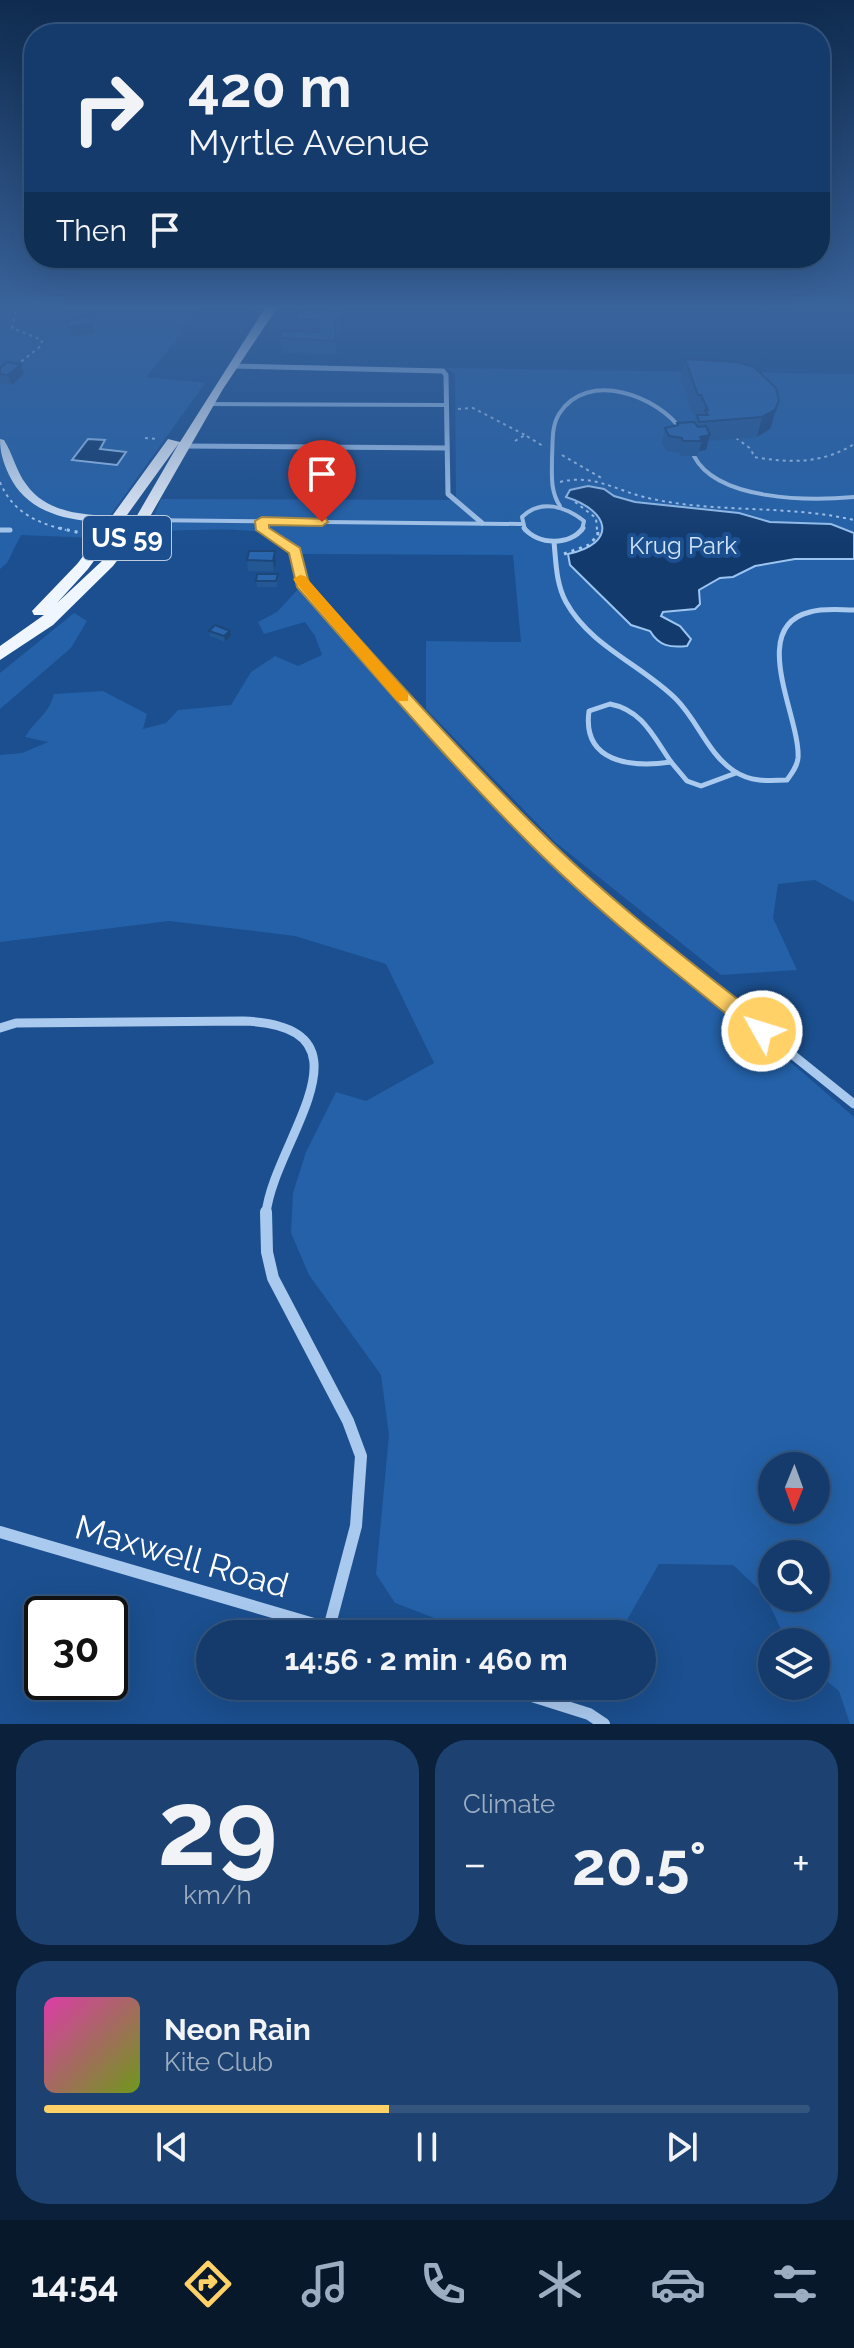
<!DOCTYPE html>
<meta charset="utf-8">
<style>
:root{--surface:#143b6b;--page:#1d4271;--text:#f1f3f6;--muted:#9dadc1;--line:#33557e;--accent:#ffd166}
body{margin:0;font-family:Raleway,sans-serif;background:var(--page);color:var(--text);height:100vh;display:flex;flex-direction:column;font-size:30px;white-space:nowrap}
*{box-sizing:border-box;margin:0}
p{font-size:26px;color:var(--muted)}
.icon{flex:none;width:44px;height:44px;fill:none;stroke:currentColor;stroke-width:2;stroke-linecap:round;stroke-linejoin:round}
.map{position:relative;height:1724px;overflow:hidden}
.side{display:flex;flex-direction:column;gap:16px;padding:16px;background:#0b203b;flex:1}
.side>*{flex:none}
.top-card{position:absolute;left:24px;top:24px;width:806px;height:244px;border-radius:32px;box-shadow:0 8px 32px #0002,0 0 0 2px var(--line);background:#143b6b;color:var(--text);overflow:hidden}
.needle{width:52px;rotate:181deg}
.buttons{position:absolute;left:758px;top:1452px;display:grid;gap:16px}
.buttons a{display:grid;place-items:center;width:72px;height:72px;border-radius:50%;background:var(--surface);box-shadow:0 8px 32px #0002,0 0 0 2px var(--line);font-size:40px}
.speed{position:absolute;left:24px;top:1596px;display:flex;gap:16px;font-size:40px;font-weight:700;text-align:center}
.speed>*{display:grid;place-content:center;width:104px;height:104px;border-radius:50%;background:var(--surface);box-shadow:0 8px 32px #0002,0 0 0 2px var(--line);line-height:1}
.speed .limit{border:4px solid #111;border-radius:12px;background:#fff;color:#111}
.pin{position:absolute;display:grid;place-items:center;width:68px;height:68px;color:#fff;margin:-82px -34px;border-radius:50% 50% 50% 0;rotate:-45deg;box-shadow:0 0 8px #0007}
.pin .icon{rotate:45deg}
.me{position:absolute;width:88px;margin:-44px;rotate:309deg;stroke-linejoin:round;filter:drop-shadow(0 0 6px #0008)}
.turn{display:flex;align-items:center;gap:28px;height:168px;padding:0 32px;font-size:36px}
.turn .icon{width:104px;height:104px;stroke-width:2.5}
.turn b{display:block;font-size:56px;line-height:68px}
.then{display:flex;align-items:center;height:76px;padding:0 32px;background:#0003;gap:16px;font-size:30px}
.big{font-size:60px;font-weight:700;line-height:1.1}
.side .widget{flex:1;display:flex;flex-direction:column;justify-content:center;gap:12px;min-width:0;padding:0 28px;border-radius:32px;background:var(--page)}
.side .dial{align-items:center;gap:0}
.dial b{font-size:104px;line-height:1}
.song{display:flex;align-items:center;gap:24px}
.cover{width:96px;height:96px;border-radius:12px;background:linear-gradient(135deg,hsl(320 70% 55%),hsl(80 70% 35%))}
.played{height:8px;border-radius:4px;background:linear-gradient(90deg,var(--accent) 45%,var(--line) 45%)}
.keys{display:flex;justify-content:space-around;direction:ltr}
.heat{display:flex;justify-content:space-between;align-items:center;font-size:44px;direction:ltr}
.side .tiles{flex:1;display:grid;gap:16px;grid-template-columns:1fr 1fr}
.widget:last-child{grid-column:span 2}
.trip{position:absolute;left:196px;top:1620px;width:460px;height:80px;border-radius:40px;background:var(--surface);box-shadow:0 8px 32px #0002,0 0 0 2px var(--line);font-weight:700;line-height:80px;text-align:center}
.tabs{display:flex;height:128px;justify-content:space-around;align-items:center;background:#08182b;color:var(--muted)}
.tabs .icon{width:56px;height:56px}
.tabs .active{color:var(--accent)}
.tabs b{font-size:36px;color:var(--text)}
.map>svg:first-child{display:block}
.green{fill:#2461a8;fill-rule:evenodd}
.water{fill:#123a6d;stroke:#9cc4f0;stroke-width:2}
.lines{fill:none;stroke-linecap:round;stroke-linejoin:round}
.path-far1{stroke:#a9c9ee;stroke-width:2;stroke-dasharray:3 4;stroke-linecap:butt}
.path{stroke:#a9c9ee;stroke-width:3;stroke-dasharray:3 5;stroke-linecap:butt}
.lane-far1{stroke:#a9c9ee;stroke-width:4}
.lane{stroke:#a9c9ee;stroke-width:5}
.street-far3{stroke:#a9c9ee;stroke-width:5}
.street-far2{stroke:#a9c9ee;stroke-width:7}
.street-far1{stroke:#a9c9ee;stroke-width:9}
.street{stroke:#a9c9ee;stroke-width:12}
.secondary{fill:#d6e6fa;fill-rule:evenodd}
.primary{fill:#f0f6ff;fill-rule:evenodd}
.wall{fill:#245895}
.shaded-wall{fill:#1d4779}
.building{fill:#2a66ad;stroke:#1d4779;stroke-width:2}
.route{fill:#ffd166;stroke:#a68842;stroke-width:2}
.slow{fill:#f59e0b}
.labels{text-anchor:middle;stroke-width:8;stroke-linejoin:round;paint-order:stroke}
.far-park-label{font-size:24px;fill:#cfe3fa;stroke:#1b4f8f}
.shield{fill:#1b4f8f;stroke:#bbcadd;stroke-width:2}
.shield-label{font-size:26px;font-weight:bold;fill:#fff}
.near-street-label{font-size:34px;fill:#fff;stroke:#1b4f8f}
</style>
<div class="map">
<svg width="854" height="1724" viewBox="0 0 854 1724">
<rect width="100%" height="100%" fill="#1b4f8f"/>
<!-- green -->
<g class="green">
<path d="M 7,305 L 199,305 L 179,330 L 184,331 L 146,377 L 205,383 L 94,538 L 21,535 L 7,563 L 0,569 L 0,310 Z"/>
<path d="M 446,368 L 854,374 L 854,902 L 815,880 L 778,884 L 773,918 L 797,970 L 721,975 L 555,842 L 426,709 L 426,641 L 521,642 L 513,555 L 300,554 C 281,517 186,534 148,530 L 161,499 L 456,500 L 455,374 Z"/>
<path d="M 300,587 L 407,707 L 539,845 L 854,1117 L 854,1724 L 850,1724 L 839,1691 L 816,1672 L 816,1642 L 787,1642 L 765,1595 L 733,1565 L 659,1564 L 619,1634 L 476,1634 L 395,1603 L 376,1574 L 389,1435 L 381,1375 L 309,1275 L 291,1233 L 293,1193 L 306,1152 L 336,1092 L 366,1101 L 434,1063 L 386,964 L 295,936 L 169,921 L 0,942 L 0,755 L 22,753 L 48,742 L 25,737 C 36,719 49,714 54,694 L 103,691 L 147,714 L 143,729 L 166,723 L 178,710 L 231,705 L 251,672 L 275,656 L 298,666 L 322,655 L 315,636 L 305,622 L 264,634 L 258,622 L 277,612 ZM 772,1466 L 816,1466 L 816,1510 L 772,1510 ZM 772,1554 L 816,1554 L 816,1598 L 772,1598 Z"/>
<path d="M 74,613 L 87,621 L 71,648 L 0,709 L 0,673 Z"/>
</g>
<!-- water -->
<g class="water">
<path d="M 88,439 L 105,440 L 100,449 L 126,452 L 117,465 L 72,460 Z"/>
<path d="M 588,486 L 604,489 L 614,496 L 635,502 L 739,513 L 770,522 L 831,524 L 854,533 L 854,559 L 795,559 L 772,563 L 755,566 L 733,577 L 720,578 L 699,590 L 700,604 L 695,609 L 663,612 L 661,616 L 680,626 L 691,639 L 687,646 C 670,648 659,646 650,631 L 631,625 L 570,565 L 568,554 C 618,543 610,511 566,497 L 570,490 Z"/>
</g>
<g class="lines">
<!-- path-far1 -->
<g class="path-far1">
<path d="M 17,305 L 12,328 L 42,340 L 41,346 L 18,364"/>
<path d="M 0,307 L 3,305"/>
<path d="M 458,409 L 473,408 L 525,435"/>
<path d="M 145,438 L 157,439"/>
<path d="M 736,438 L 751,449 L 754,457 C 790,463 822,464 854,444"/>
<path d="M 515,441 L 525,435 L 543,446"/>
<path d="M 562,455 L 603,479"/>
<path d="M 0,482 C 12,512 37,523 66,530"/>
<path d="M 560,482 C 593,474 613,489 644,497 C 712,514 785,504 854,520"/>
<path d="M 575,502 L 596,518 L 597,530"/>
</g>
<!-- path -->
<g class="path">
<path d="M 59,528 L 90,535"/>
<path d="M 564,554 L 589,545 L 598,535 L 597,528"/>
</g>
<!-- lane-far1 -->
<g class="lane-far1">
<path d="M 209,404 L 446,405"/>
<path d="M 694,456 C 717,501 810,501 854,497"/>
<path d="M 560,506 C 550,491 552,475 552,457 C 553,444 551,427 559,414 C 587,369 659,396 682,431"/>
<path d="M 141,520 L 521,524"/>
<path d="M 0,530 L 10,530"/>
<path d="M 525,530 L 522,517 C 541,498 566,507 584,521 L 582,530"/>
</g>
<!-- lane -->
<g class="lane">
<path d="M 524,528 C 538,545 570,546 583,528"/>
<path d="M 0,530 L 10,530"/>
<path d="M 554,542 C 556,562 556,584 566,602 C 590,646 642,665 676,699 C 698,721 708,754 734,771 C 750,782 768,781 787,780 C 792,773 797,767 798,758 C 801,719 747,627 810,612 C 824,608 840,610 854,610"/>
<path d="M 610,704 C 642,710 653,736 671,762 C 630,768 582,762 589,711 Z"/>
<path d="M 671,762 L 687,781 L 701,786 L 736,773"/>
</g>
<!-- street-far3 -->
<g class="street-far3">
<path d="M 232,366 L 443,371 L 446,375 L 448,494 L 482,523"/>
<path d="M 183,446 L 446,448"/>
<path d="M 262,521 L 263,530"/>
</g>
<!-- street-far2 -->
<path class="street-far2" d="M 263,528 L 296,551 L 302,584 L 522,825"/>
<!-- street-far1 -->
<g class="street-far1">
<path d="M 520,823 L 652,942 L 854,1104"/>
<path d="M 0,1028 L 16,1023 L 243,1021 C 384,1026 273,1142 266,1214"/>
</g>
<!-- street -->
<g class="street">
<path d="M 266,1212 L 267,1252 L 273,1278 L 348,1421 L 361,1456 L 356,1526 L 329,1628"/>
<path d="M 0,1532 L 348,1634"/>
<path d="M 500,1686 L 589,1714 L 604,1724"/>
</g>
<!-- secondary -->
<path class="secondary" d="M 0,439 L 4,440 C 13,454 16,471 26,484 C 51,520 102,515 141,516 L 147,520 L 141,524 C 93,522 33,525 9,475 C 3,462 0,452 0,439 Z"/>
<!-- primary -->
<path class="primary" d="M 267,305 L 279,305 L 223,389 L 148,520 L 113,566 L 53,625 L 0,660 L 0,646 L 44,615 L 34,615 L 32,611 L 78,563 L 168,439 L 180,442 ZM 179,443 L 135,519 L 103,560 L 57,603 L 88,569 Z"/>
</g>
<!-- wall -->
<g class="wall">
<path d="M 341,311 L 342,325 L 340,335 L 335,335 L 337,355 L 282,353 L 280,338 L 297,331 L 296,320 Z"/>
<path d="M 685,359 L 773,421 L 770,429 L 757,437 L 708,441 L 706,450 L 699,451 L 698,456 L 680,456 L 679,453 L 666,451 L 662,443 L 665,428 L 676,426 L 677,423 L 695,423 L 696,415 L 693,415 L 681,378 Z"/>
<path d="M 21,364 L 24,374 L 12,385 L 0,383 L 0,368 Z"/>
<path d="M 275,551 L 276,562 L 274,571 L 248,571 L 247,560 Z"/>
<path d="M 278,574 L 277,587 L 257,587 L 256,581 Z"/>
<path d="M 209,631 L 231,636 L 225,642 L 210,636 Z"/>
</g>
<!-- shaded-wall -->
<g class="shaded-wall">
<path d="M 341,311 L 342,325 L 340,335 L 340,320 Z"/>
<path d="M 93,323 L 95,333 L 72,337 L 69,327 Z"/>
<path d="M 21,364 L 24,374 L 12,385 L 8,375 Z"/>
<path d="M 779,401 L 770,429 L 757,437 L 762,417 Z"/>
<path d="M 710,435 L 706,450 L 699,451 L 702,441 L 700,437 Z"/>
<path d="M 275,551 L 276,562 L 274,571 L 273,561 Z"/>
<path d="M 230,631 L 231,636 L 225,642 L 224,636 Z"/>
</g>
<!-- building -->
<g class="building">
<path d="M 299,310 L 341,311 L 340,320 L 334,320 L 336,341 L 280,338 L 282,331 L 320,332 L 318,320 L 296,320 Z"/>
<path d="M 90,316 L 93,323 L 69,327 L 66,321 Z"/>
<path d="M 685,359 L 737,362 L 754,367 L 776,388 L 779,401 L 775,410 L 762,417 L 699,422 L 697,415 L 708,415 L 705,410 L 708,410 L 701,395 L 698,395 Z"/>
<path d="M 7,362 L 21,364 L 8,375 L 0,374 L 0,368 Z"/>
<path d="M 694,422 L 698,427 L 706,426 L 710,435 L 700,437 L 702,441 L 683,441 L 682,438 L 669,436 L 665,428 L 678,425 L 677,423 Z"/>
<path d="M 249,551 L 275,551 L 273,561 L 247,560 Z"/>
<path d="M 257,574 L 278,574 L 276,581 L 256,581 Z"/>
<path d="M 215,625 L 230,631 L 224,636 L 209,631 Z"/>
</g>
<!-- sky -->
<linearGradient id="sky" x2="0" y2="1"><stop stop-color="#0f2b4f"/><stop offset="0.56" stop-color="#39639b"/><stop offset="1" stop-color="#39639b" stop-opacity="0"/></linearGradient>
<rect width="854" height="547" fill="url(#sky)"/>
<!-- route -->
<path class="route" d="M 262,517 L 326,519 L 328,522 L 322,526 L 269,525 L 269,528 L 300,548 L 309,583 C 385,667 460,752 541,832 C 611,902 692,963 769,1024 L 772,1031 L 769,1037 L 762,1040 L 755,1037 C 678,975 599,913 529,843 C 448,762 373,673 297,587 L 289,553 L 256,530 L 255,521 Z"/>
<!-- slow -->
<path class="slow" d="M 300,575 L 305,576 L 408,694 L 408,701 L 397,701 L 295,582 L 293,579 Z"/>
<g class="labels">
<!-- far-park labels -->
<g class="far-park-label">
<text x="683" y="554">Krug Park</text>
</g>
<!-- shield labels -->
<rect class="shield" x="83" y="516" width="88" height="44" rx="6"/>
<g class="shield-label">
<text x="127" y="547">US 59</text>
</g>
<!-- near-street labels -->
<g class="near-street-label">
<text transform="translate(182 1556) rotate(16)" y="12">Maxwell Road</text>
</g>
</g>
</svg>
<div class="buttons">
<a><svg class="needle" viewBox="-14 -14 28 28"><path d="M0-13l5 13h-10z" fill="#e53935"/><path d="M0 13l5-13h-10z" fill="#9dadc1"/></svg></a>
<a><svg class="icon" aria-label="search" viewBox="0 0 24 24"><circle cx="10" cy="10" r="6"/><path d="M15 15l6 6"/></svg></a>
<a><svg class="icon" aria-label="layers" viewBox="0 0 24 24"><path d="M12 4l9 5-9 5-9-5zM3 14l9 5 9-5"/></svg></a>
</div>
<div class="speed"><div class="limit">30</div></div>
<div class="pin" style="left:322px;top:522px;background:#d93025"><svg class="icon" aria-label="arrive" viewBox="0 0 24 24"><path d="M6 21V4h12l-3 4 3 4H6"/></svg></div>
<svg class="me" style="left:762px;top:1031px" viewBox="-20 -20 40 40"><circle r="17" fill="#ffd166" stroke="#fff" stroke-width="3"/><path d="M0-11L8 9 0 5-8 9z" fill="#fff"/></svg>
<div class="trip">14:56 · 2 min · 460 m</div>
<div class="top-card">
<div class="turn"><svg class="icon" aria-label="right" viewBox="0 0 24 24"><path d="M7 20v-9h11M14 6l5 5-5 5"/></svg><div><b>420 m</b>Myrtle Avenue</div></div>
<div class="then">Then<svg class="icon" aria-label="arrive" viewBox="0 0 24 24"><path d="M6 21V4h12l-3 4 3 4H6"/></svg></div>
</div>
</div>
<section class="side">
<div class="tiles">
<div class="widget dial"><b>29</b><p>km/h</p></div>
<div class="widget"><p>Climate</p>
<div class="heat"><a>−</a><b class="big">20.5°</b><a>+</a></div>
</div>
<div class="widget">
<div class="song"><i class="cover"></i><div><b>Neon Rain</b><p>Kite Club</p></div></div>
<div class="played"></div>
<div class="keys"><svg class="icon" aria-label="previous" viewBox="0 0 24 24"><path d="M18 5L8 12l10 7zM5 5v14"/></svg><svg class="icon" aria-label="pause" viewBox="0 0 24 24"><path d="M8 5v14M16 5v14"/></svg><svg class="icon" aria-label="next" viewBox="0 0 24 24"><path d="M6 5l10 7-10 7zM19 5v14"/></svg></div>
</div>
</div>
</section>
<nav class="tabs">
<b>14:54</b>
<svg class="icon active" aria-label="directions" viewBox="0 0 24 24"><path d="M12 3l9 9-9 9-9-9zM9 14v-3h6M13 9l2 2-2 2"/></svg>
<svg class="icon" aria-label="music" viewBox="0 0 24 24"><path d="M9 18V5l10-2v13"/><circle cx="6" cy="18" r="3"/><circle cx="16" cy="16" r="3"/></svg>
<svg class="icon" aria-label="phone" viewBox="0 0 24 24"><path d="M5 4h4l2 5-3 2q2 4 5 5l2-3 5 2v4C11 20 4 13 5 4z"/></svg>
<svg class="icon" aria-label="climate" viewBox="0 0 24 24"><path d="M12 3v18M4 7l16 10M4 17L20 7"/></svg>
<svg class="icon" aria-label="car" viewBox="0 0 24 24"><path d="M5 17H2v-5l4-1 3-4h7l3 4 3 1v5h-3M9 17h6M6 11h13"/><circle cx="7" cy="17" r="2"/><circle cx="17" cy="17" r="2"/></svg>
<svg class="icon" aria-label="filters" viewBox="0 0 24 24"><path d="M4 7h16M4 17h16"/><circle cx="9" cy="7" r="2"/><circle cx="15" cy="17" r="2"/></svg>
</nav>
